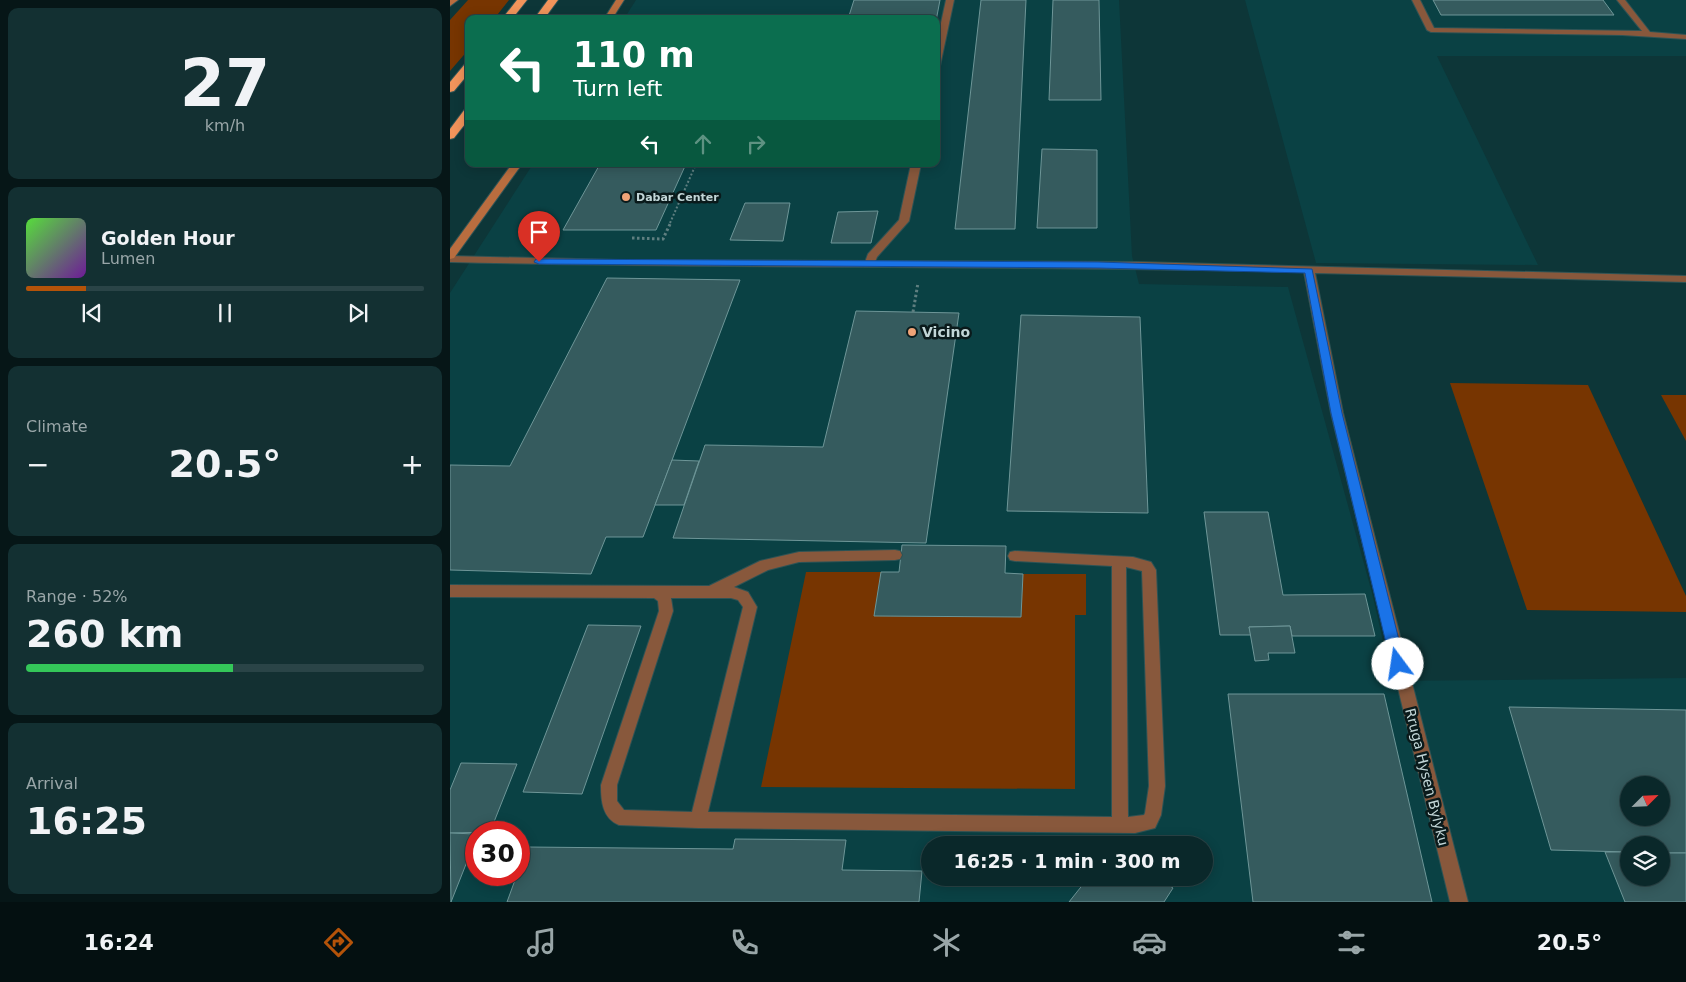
<!DOCTYPE html>
<meta charset="utf-8">
<style>
:root{--surface:#0a282a;--page:#133032;--text:#f1f3f6;--muted:#99a6a8;--line:#2a4447;--accent:#b45309}
body{margin:0;font-family:"DejaVu Sans",sans-serif;background:var(--page);color:var(--text);height:100vh;display:flex;flex-direction:column;font-size:19px;white-space:nowrap}
*{box-sizing:border-box;margin:0}
p{font-size:16px;color:var(--muted)}
.icon{flex:none;width:28px;height:28px;fill:none;stroke:currentColor;stroke-width:2;stroke-linecap:round;stroke-linejoin:round}
.map{position:relative;flex:1;overflow:hidden}
.details{display:flex;flex-direction:column;gap:8px;padding:8px;background:#061617;width:450px}
.details>*{flex:none}
.hud{position:absolute;left:15px;top:15px;width:475px;height:152px;border-radius:10px;box-shadow:0 2px 12px #0003,0 0 0 1px var(--line);background:#0b6e4f;color:#fff;overflow:hidden}
.needle{width:32px;rotate:66deg}
.fabs{position:absolute;left:1170px;top:776px;display:grid;gap:10px}
.fabs a{display:grid;place-items:center;width:50px;height:50px;border-radius:50%;background:var(--surface);box-shadow:0 2px 12px #0003,0 0 0 1px var(--line);font-size:25px}
.speed{position:absolute;left:15px;top:821px;display:flex;gap:10px;font-size:25px;font-weight:700;text-align:center}
.speed>*{display:grid;place-content:center;width:65px;height:65px;border-radius:50%;background:var(--surface);box-shadow:0 2px 12px #0003,0 0 0 1px var(--line);line-height:1}
.speed .limit{border:8px solid #d22;background:#fff;color:#111}
.pin{position:absolute;display:grid;place-items:center;width:42px;height:42px;color:#fff;margin:-51px -21px;border-radius:50% 50% 50% 0;rotate:-45deg;box-shadow:0 0 5px #0007}
.pin .icon{rotate:45deg}
.me{position:absolute;width:55px;margin:-28px;rotate:346deg;stroke-linejoin:round;filter:drop-shadow(0 0 4px #0008)}
.turn{display:flex;align-items:center;gap:18px;height:105px;padding:0 25px;font-size:22px}
.turn .icon{width:65px;height:65px;stroke-width:2.5}
.turn b{display:block;font-size:35px;line-height:42px}
.lanes{display:flex;align-items:center;height:48px;padding:0 25px;background:#0003;justify-content:center;gap:25px;direction:ltr}
.lanes .off{opacity:.35}
.big{font-size:38px;font-weight:700;line-height:1.1}
.details .widget{flex:1;display:flex;flex-direction:column;justify-content:center;gap:8px;min-width:0;padding:0 18px;border-radius:10px;background:var(--page)}
.details .dial{align-items:center;gap:0}
.dial b{font-size:65px;line-height:1}
.song{display:flex;align-items:center;gap:15px}
.cover{width:60px;height:60px;border-radius:8px;background:linear-gradient(135deg,hsl(110 70% 55%),hsl(280 70% 35%))}
.played{height:5px;border-radius:2px;background:linear-gradient(90deg,var(--accent) 15%,var(--line) 15%)}
.keys{display:flex;justify-content:space-around;direction:ltr}
.heat{display:flex;justify-content:space-between;align-items:center;font-size:28px;direction:ltr}
.charge{height:8px;border-radius:4px;background:linear-gradient(90deg,#34c759 52%,var(--line) 0)}
.trip{position:absolute;left:471px;top:836px;width:292px;height:50px;border-radius:25px;background:var(--surface);box-shadow:0 2px 12px #0003,0 0 0 1px var(--line);font-weight:700;line-height:50px;text-align:center}
.dock{display:flex;height:80px;justify-content:space-around;align-items:center;background:#041011;color:var(--muted)}
.dock .icon{width:35px;height:35px}
.dock .active{color:var(--accent)}
.dock b{font-size:22px;color:var(--text)}
main{display:flex;flex:1;min-height:0}
.map>svg:first-child{display:block}
.built{fill:#0a4144;fill-rule:evenodd}
.green{fill:#773501}
.building{fill:#355b5e;stroke:#6e9698;fill-rule:evenodd}
.lines{fill:none;stroke-linecap:round;stroke-linejoin:round}
.lane-casing{stroke:#2e5355;stroke-width:2}
.street-casing{stroke:#2e5355;stroke-width:2}
.secondary-casing{stroke:#2e5355;stroke-width:2}
.highway-casing{stroke:#2e5355;stroke-width:2}
.path-far1{stroke:#5f7f80;stroke-width:2;stroke-dasharray:2 2;stroke-linecap:butt}
.path{stroke:#5f7f80;stroke-width:3;stroke-dasharray:2.5 2.5;stroke-linecap:butt}
.lane{fill:#88583c;fill-rule:evenodd}
.street{fill:#88583c;fill-rule:evenodd}
.secondary{fill:#b96d3f;fill-rule:evenodd}
.highway{fill:#f2945b;fill-rule:evenodd}
.route{fill:#1a73e8;stroke:#114b97}
.poi-dot{fill:#efa377;stroke:#0a1a1b;stroke-width:2}
.labels{text-anchor:middle;stroke-width:5;stroke-linejoin:round;paint-order:stroke}
.far-poi-label{font-size:11px;font-weight:bold;fill:#c2d6d7;stroke:#0a1a1b;text-anchor:start}
.poi-label{font-size:14px;font-weight:bold;fill:#c2d6d7;stroke:#0a1a1b;text-anchor:start}
.street-label{font-size:14px;fill:#c2d6d7;stroke:#0a1a1b}
</style>
<main>
<section class="details">
<div class="widget dial"><b>27</b><p>km/h</p></div>
<div class="widget">
<div class="song"><i class="cover"></i><div><b>Golden Hour</b><p>Lumen</p></div></div>
<div class="played"></div>
<div class="keys"><svg class="icon" aria-label="previous" viewBox="0 0 24 24"><path d="M18 5L8 12l10 7zM5 5v14"/></svg><svg class="icon" aria-label="pause" viewBox="0 0 24 24"><path d="M8 5v14M16 5v14"/></svg><svg class="icon" aria-label="next" viewBox="0 0 24 24"><path d="M6 5l10 7-10 7zM19 5v14"/></svg></div>
</div>
<div class="widget"><p>Climate</p>
<div class="heat"><a>−</a><b class="big">20.5°</b><a>+</a></div>
</div>
<div class="widget"><p>Range · 52%</p><b class="big">260 km</b><div class="charge"></div></div>
<div class="widget"><p>Arrival</p><b class="big">16:25</b></div>
</section>
<div class="map">
<svg width="1236" height="902" viewBox="0 0 1236 902">
<rect width="100%" height="100%" fill="#0d3638"/>
<!-- built -->
<g class="built">
<path d="M 186,0 L 669,0 L 682,256 L 689,284 L 838,287 L 922,593 L 942,681 L 1236,678 L 1236,902 L 0,902 L 0,293 L 83,164 L 486,164 L 486,19 L 174,19 ZM 1179,785 L 1211,785 L 1211,818 L 1179,818 ZM 26,832 L 69,832 L 69,875 L 26,875 ZM 480,845 L 755,845 L 755,878 L 480,878 ZM 1179,845 L 1211,845 L 1211,878 L 1179,878 Z"/>
<path d="M 795,0 L 1236,0 L 1236,56 L 987,56 L 1088,265 L 866,263 Z"/>
</g>
<!-- green -->
<g class="green">
<path d="M 18,0 L 59,0 L 44,19 L 19,19 L 19,49 L 0,71 L 0,20 Z"/>
<path d="M 1000,383 L 1138,385 L 1236,596 L 1236,612 L 1077,610 Z"/>
<path d="M 1211,395 L 1236,395 L 1236,441 Z"/>
<path d="M 356,572 L 431,572 L 424,616 L 571,617 L 573,574 L 636,574 L 636,615 L 625,615 L 625,789 L 311,787 Z"/>
</g>
<!-- building -->
<g class="building">
<path d="M 404,0 L 490,0 L 486,21 L 486,19 L 398,19 Z"/>
<path d="M 531,0 L 576,0 L 565,229 L 505,229 Z"/>
<path d="M 603,0 L 649,0 L 651,100 L 599,100 Z"/>
<path d="M 983,0 L 1153,0 L 1164,15 L 991,15 Z"/>
<path d="M 592,149 L 647,150 L 647,228 L 587,228 Z"/>
<path d="M 150,164 L 236,164 L 206,230 L 113,230 Z"/>
<path d="M 295,203 L 340,203 L 333,241 L 280,240 Z"/>
<path d="M 428,211 L 421,243 L 381,243 L 388,212 Z"/>
<path d="M 157,278 L 290,280 L 193,537 L 156,537 L 141,574 L 0,570 L 0,465 L 60,466 Z"/>
<path d="M 406,311 L 509,313 L 476,543 L 223,538 L 255,445 L 373,447 Z"/>
<path d="M 571,315 L 690,317 L 698,513 L 557,511 Z"/>
<path d="M 222,460 L 249,461 L 234,505 L 205,505 Z"/>
<path d="M 754,512 L 818,512 L 833,595 L 915,594 L 925,636 L 842,636 L 840,626 L 799,627 L 801,635 L 770,635 Z"/>
<path d="M 452,545 L 556,546 L 555,573 L 573,574 L 571,617 L 424,616 L 431,572 L 449,572 Z"/>
<path d="M 138,625 L 191,626 L 132,794 L 73,792 Z"/>
<path d="M 840,626 L 845,653 L 818,653 L 819,660 L 805,661 L 799,627 Z"/>
<path d="M 778,694 L 934,694 L 982,902 L 803,902 Z"/>
<path d="M 1059,707 L 1236,710 L 1236,853 L 1211,853 L 1211,845 L 1179,845 L 1179,852 L 1101,850 ZM 1179,785 L 1211,785 L 1211,818 L 1179,818 Z"/>
<path d="M 11,763 L 67,764 L 40,832 L 0,833 L 0,790 Z"/>
<path d="M 0,833 L 26,834 L 26,839 L 1,902 Z"/>
<path d="M 285,839 L 396,840 L 392,870 L 472,871 L 469,902 L 57,902 L 77,847 L 283,849 Z"/>
<path d="M 1155,852 L 1179,852 L 1179,878 L 1211,878 L 1211,853 L 1236,853 L 1236,902 L 1175,902 Z"/>
<path d="M 638,878 L 708,878 L 723,888 L 714,902 L 619,902 Z"/>
</g>
<g class="lines">
<defs>
<g id="lane">
<path d="M 496,0 L 504,0 L 490,66 L 486,68 L 486,46 Z"/>
<path d="M 962,0 L 970,0 L 984,28 L 1192,31 L 1167,0 L 1175,0 L 1200,32 L 1236,35 L 1236,39 L 1172,35 L 981,32 L 977,30 Z"/>
<path d="M 461,164 L 471,164 L 459,221 L 427,257 L 423,267 L 415,267 L 414,265 L 418,254 L 449,220 Z"/>
<path d="M 445,550 L 450,551 L 452,555 L 450,559 L 445,560 L 349,562 L 318,570 L 284,587 L 298,592 L 307,607 L 258,812 L 662,817 L 662,566 L 565,561 L 560,560 L 558,556 L 560,552 L 565,551 L 683,557 L 701,562 L 706,570 L 715,786 L 711,815 L 705,828 L 685,833 L 248,828 L 169,825 C 152,818 151,800 151,785 L 209,611 L 208,601 L 204,598 L 0,597 L 0,585 L 259,586 L 310,561 L 349,552 ZM 676,567 L 692,571 L 699,786 L 695,813 L 694,815 L 678,817 ZM 221,598 L 281,598 L 288,600 L 293,607 L 242,812 L 174,810 L 167,801 L 167,785 L 223,611 Z"/>
</g>
<path id="street" d="M 0,256 L 169,260 L 687,262 L 1236,276 L 1236,282 L 865,273 L 893,413 L 1018,902 L 1000,902 L 881,413 L 854,272 C 569,265 285,269 0,262 Z"/>
<g id="secondary">
<path d="M 0,0 L 8,0 L 0,6 Z"/>
<path d="M 166,0 L 174,0 L 162,19 L 154,19 Z"/>
<path d="M 62,164 L 72,164 L 4,258 L 0,259 L 0,249 Z"/>
</g>
<g id="highway">
<path d="M 67,0 L 77,0 L 62,19 L 52,19 Z"/>
<path d="M 98,0 L 108,0 L 94,19 L 84,19 Z"/>
<path d="M 19,63 L 19,73 L 4,91 L 0,92 L 0,82 L 15,64 Z"/>
<path d="M 19,108 L 19,119 L 4,138 L 0,139 L 0,129 L 15,109 Z"/>
</g>
</defs>
<!-- lane casing -->
<use href="#lane" class="lane-casing"/>
<!-- street casing -->
<use href="#street" class="street-casing"/>
<!-- secondary casing -->
<use href="#secondary" class="secondary-casing"/>
<!-- highway casing -->
<use href="#highway" class="highway-casing"/>
<!-- path-far1 -->
<path class="path-far1" d="M 220,223 L 246,164"/>
<!-- path -->
<g class="path">
<path d="M 182,238 L 213,239 L 221,222"/>
<path d="M 463,312 L 468,283"/>
</g>
<!-- lane -->
<use href="#lane" class="lane"/>
<!-- street -->
<use href="#street" class="street"/>
<!-- secondary -->
<use href="#secondary" class="secondary"/>
<!-- highway -->
<use href="#highway" class="highway"/>
</g>
<!-- route -->
<path class="route" d="M 86,259 L 648,262 L 862,269 L 892,413 L 955,664 L 953,668 L 943,668 L 941,664 L 881,413 L 855,273 L 648,268 L 89,264 L 84,262 Z"/>
<!-- markers -->
<g class="poi-dot">
<circle cx="176" cy="197" r="5"/>
<circle cx="462" cy="332" r="5"/>
</g>
<g class="labels">
<!-- far-poi labels -->
<g class="far-poi-label">
<text x="186" y="201">Dabar Center</text>
</g>
<!-- poi labels -->
<g class="poi-label">
<text x="472" y="337">Vicino</text>
</g>
<!-- street labels -->
<g class="street-label">
<text transform="translate(977 777) rotate(76)" y="5">Rruga Hysen Bylyku</text>
</g>
</g>
</svg>
<div class="fabs">
<a><svg class="needle" viewBox="-14 -14 28 28"><path d="M0-13l5 13h-10z" fill="#e53935"/><path d="M0 13l5-13h-10z" fill="#99a6a8"/></svg></a>
<a><svg class="icon" aria-label="layers" viewBox="0 0 24 24"><path d="M12 4l9 5-9 5-9-5zM3 14l9 5 9-5"/></svg></a>
</div>
<div class="speed"><div class="limit">30</div></div>
<div class="pin" style="left:89px;top:262px;background:#d93025"><svg class="icon" aria-label="arrive" viewBox="0 0 24 24"><path d="M6 21V4h12l-3 4 3 4H6"/></svg></div>
<svg class="me" style="left:948px;top:664px" viewBox="-20 -20 40 40"><circle r="19" fill="#fff"/><path d="M0-13L10 11 0 6-10 11z" fill="#1a73e8"/></svg>
<div class="trip">16:25 · 1 min · 300 m</div>
<div class="hud">
<div class="turn"><svg class="icon" aria-label="left" viewBox="0 0 24 24"><path d="M17 20v-9H6M10 6l-5 5 5 5"/></svg><div><b>110 m</b>Turn left</div></div>
<div class="lanes"><svg class="icon" aria-label="left" viewBox="0 0 24 24"><path d="M17 20v-9H6M10 6l-5 5 5 5"/></svg><svg class="icon off" aria-label="ahead" viewBox="0 0 24 24"><path d="M12 20V5M6 11l6-6 6 6"/></svg><svg class="icon off" aria-label="right" viewBox="0 0 24 24"><path d="M7 20v-9h11M14 6l5 5-5 5"/></svg></div>
</div>
</div>
</main>
<nav class="dock">
<b>16:24</b>
<svg class="icon active" aria-label="directions" viewBox="0 0 24 24"><path d="M12 3l9 9-9 9-9-9zM9 14v-3h6M13 9l2 2-2 2"/></svg>
<svg class="icon" aria-label="music" viewBox="0 0 24 24"><path d="M9 18V5l10-2v13"/><circle cx="6" cy="18" r="3"/><circle cx="16" cy="16" r="3"/></svg>
<svg class="icon" aria-label="phone" viewBox="0 0 24 24"><path d="M5 4h4l2 5-3 2q2 4 5 5l2-3 5 2v4C11 20 4 13 5 4z"/></svg>
<svg class="icon" aria-label="climate" viewBox="0 0 24 24"><path d="M12 3v18M4 7l16 10M4 17L20 7"/></svg>
<svg class="icon" aria-label="car" viewBox="0 0 24 24"><path d="M5 17H2v-5l4-1 3-4h7l3 4 3 1v5h-3M9 17h6M6 11h13"/><circle cx="7" cy="17" r="2"/><circle cx="17" cy="17" r="2"/></svg>
<svg class="icon" aria-label="filters" viewBox="0 0 24 24"><path d="M4 7h16M4 17h16"/><circle cx="9" cy="7" r="2"/><circle cx="15" cy="17" r="2"/></svg>
<b>20.5°</b>
</nav>
